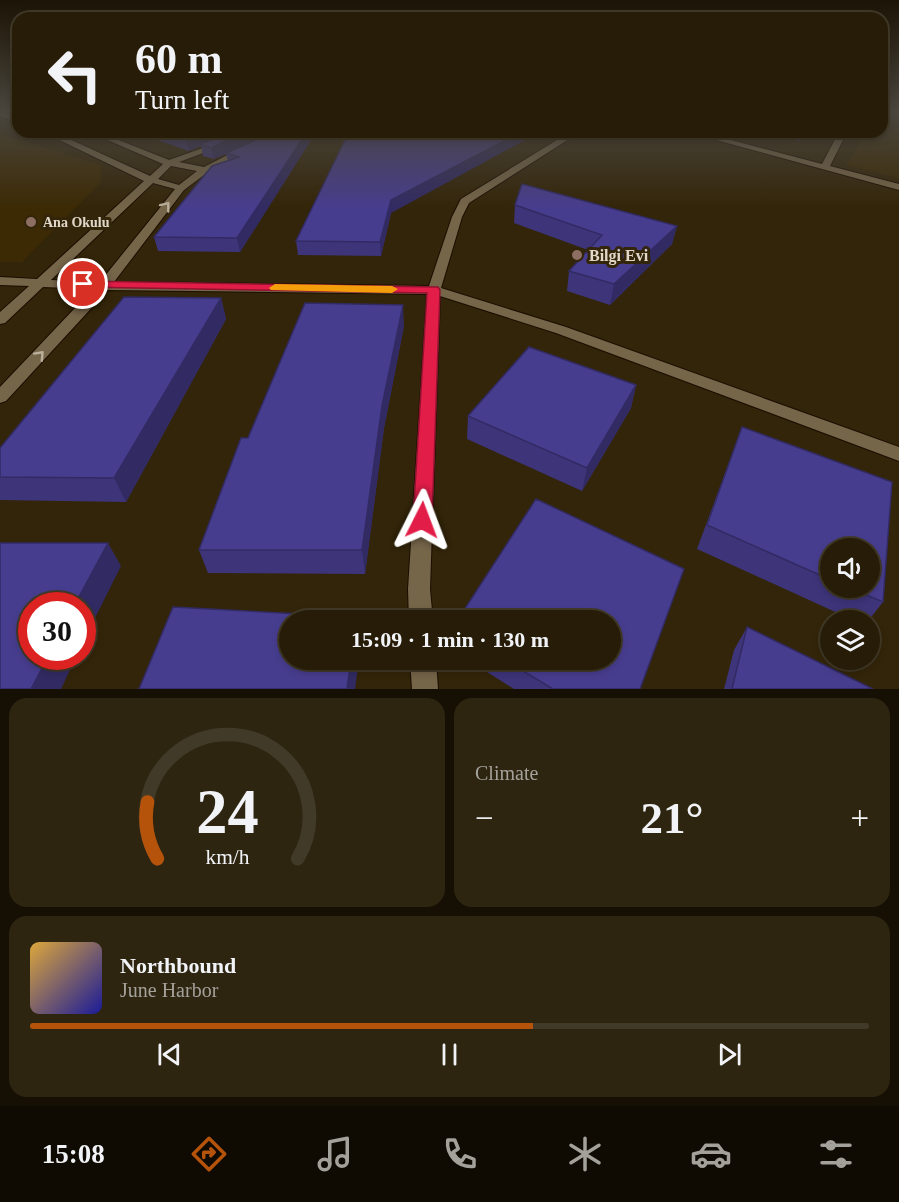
<!DOCTYPE html>
<meta charset="utf-8">
<style>
:root{--surface:#261c07;--page:#2e2511;--text:#f1f3f6;--muted:#a4a19b;--line:#423a28;--accent:#b45309}
body{margin:0;font-family:"Times New Roman",serif;background:var(--page);color:var(--text);height:100vh;display:flex;flex-direction:column;font-size:22px;white-space:nowrap}
*{box-sizing:border-box;margin:0}
p{font-size:20px;color:var(--muted)}
.icon{flex:none;width:33px;height:33px;fill:none;stroke:currentColor;stroke-width:2;stroke-linecap:round;stroke-linejoin:round}
.map{position:relative;height:689px;overflow:hidden}
.drawer{display:flex;flex-direction:column;gap:9px;padding:9px;background:#150f04;flex:1}
.drawer>*{flex:none}
.hud{position:absolute;left:12px;top:12px;width:876px;height:126px;border-radius:18px;box-shadow:0 3px 9px #0003,0 0 0 2px var(--line);background:#261c07;color:var(--text);overflow:hidden}
.buttons{position:absolute;left:820px;top:538px;display:grid;gap:12px}
.buttons a{display:grid;place-items:center;width:60px;height:60px;border-radius:50%;background:var(--surface);box-shadow:0 3px 9px #0003,0 0 0 2px var(--line);font-size:30px}
.speed{position:absolute;left:18px;top:592px;display:flex;gap:12px;font-size:30px;font-weight:700;text-align:center}
.speed>*{display:grid;place-content:center;width:78px;height:78px;border-radius:50%;background:var(--surface);box-shadow:0 3px 9px #0003,0 0 0 2px var(--line);line-height:1}
.speed .limit{border:9px solid #d22;background:#fff;color:#111}
.pin{position:absolute;display:grid;place-items:center;width:51px;height:51px;color:#fff;margin:-26px;border:3px solid #fff;border-radius:50%;box-shadow:0 2px 6px #0007}
.me{position:absolute;width:66px;margin:-33px;rotate:3deg;stroke-linejoin:round;filter:drop-shadow(0 0 4px #0008)}
.turn{display:flex;align-items:center;gap:21px;height:126px;padding:0 24px;font-size:27px}
.turn .icon{width:78px;height:78px;stroke-width:2.5}
.turn b{display:block;font-size:42px;line-height:51px}
.big{font-size:45px;font-weight:800;line-height:1.1}
.drawer .widget{flex:1;display:flex;flex-direction:column;justify-content:center;gap:9px;min-width:0;padding:0 21px;border-radius:18px;background:var(--page)}
.drawer .dial{align-items:center;gap:0}
.dial svg{height:156px;overflow:visible;fill:none;stroke:var(--line);stroke-width:7;stroke-linecap:round;text-anchor:middle}
.dial text{fill:var(--text);stroke:none}
.song{display:flex;align-items:center;gap:18px}
.cover{width:72px;height:72px;border-radius:9px;background:linear-gradient(135deg,hsl(40 70% 55%),hsl(240 70% 35%))}
.played{height:6px;border-radius:3px;background:linear-gradient(90deg,var(--accent) 60%,var(--line) 60%)}
.keys{display:flex;justify-content:space-around;direction:ltr}
.heat{display:flex;justify-content:space-between;align-items:center;font-size:33px;direction:ltr}
.drawer .tiles{flex:1;display:grid;gap:9px;grid-template-columns:1fr 1fr}
.widget:last-child{grid-column:span 2}
.trip{position:absolute;left:279px;top:610px;width:342px;height:60px;border-radius:30px;background:var(--surface);box-shadow:0 3px 9px #0003,0 0 0 2px var(--line);font-weight:800;line-height:60px;text-align:center}
.tab-bar{display:flex;height:96px;justify-content:space-around;align-items:center;background:#0f0b03;color:var(--muted)}
.tab-bar .icon{width:42px;height:42px}
.tab-bar .on{color:var(--accent)}
.tab-bar b{font-size:27px;color:var(--text)}
.map>svg:first-child{display:block}
.built{fill:#3c2a05}
.lines{fill:none;stroke-linecap:round;stroke-linejoin:round}
.minor-casing{stroke:#1b0e00;stroke-width:2}
.minor{fill:#756549;fill-rule:evenodd}
.wall{fill:#3d347a;fill-rule:evenodd}
.shaded-wall{fill:#322b63}
.building{fill:#473d8e;stroke:#322b63;stroke-width:1.5}
.oneway{stroke:#bbb09c}
.route{fill:#e11d48;stroke:#92132f;stroke-width:1.5}
.slow{fill:#f59e0b}
.education-dot{fill:#8d6e63;stroke:#332509;stroke-width:2}
.labels{text-anchor:middle;stroke-width:6;stroke-linejoin:round;paint-order:stroke}
.far-poi-label{font-size:14px;font-weight:bold;fill:#e1d8c9;stroke:#332509;text-anchor:start}
.poi-label{font-size:16px;font-weight:bold;fill:#e1d8c9;stroke:#332509;text-anchor:start}
</style>
<div class="map">
<svg width="899" height="689" viewBox="0 0 899 689">
<rect width="100%" height="100%" fill="#332509"/>
<!-- built -->
<g class="built">
<path d="M 882,112 L 899,112 L 899,178 L 846,165 L 867,132 L 882,132 Z"/>
<path d="M 0,134 L 101,165 L 101,182 L 22,262 L 0,262 Z"/>
</g>
<g class="lines">
<defs>
<g id="minor">
<path d="M 0,112 L 18,117 L 18,122 L 0,116 Z"/>
<path d="M 43,132 L 54,132 L 150,176 L 163,164 L 89,132 L 100,132 L 109,136 L 135,132 L 116,139 L 169,160 L 248,132 L 260,132 L 179,162 L 204,167 L 241,148 L 248,150 L 208,172 L 184,190 L 114,282 L 429,286 L 452,217 L 461,199 L 570,132 L 580,132 L 469,203 L 462,217 L 441,288 L 566,327 L 899,447 L 899,461 L 556,333 L 440,296 L 430,589 L 433,621 L 409,621 L 408,589 L 427,294 L 108,290 L 6,401 L 0,403 L 0,387 L 93,289 L 43,287 L 5,323 L 0,324 L 0,312 L 29,286 L 0,285 L 0,277 L 37,279 L 144,181 ZM 171,166 L 197,171 L 179,185 L 158,179 ZM 153,183 L 175,189 L 100,282 L 51,280 Z"/>
<path d="M 687,132 L 700,132 L 822,164 L 839,132 L 847,132 L 830,166 L 899,184 L 899,190 Z"/>
<path d="M 410,660 L 436,660 L 438,689 L 412,689 Z"/>
</g>
</defs>
<!-- minor casing -->
<use href="#minor" class="minor-casing"/>
<!-- minor -->
<use href="#minor" class="minor"/>
</g>
<!-- wall -->
<g class="wall">
<path d="M 140,132 L 316,132 L 240,252 L 158,251 L 154,237 L 228,161 L 226,154 L 214,159 L 203,156 L 201,146 L 189,151 L 140,134 Z"/>
<path d="M 751,132 L 806,132 L 800,141 Z"/>
<path d="M 515,205 L 677,226 L 672,244 L 610,305 L 567,291 L 569,271 L 588,250 L 514,223 Z"/>
<path d="M 391,213 L 381,256 L 298,255 L 296,241 Z"/>
<path d="M 221,298 L 226,319 L 126,502 L 0,500 L 0,448 Z"/>
<path d="M 404,326 L 384,428 L 365,574 L 208,573 L 199,550 Z"/>
<path d="M 636,385 L 631,408 L 582,491 L 467,439 L 468,416 Z"/>
<path d="M 742,427 L 883,602 L 868,621 L 855,621 L 697,549 ZM 831,549 L 870,588 L 831,588 Z"/>
<path d="M 747,627 L 873,689 L 724,689 L 734,650 Z"/>
<path d="M 468,660 L 610,660 L 640,689 L 514,689 Z"/>
</g>
<!-- shaded-wall -->
<g class="shaded-wall">
<path d="M 208,132 L 241,132 L 200,144 L 201,146 L 189,151 L 186,139 Z"/>
<path d="M 245,132 L 280,132 L 245,144 L 214,159 L 211,148 Z"/>
<path d="M 307,132 L 316,132 L 240,252 L 237,238 Z"/>
<path d="M 521,132 L 540,132 L 391,213 L 381,256 L 380,242 L 391,200 Z"/>
<path d="M 803,132 L 806,132 L 800,141 Z"/>
<path d="M 677,226 L 672,244 L 610,305 L 614,284 Z"/>
<path d="M 221,298 L 226,319 L 126,502 L 114,478 Z"/>
<path d="M 403,305 L 404,326 L 384,428 L 365,574 L 362,550 L 382,406 Z"/>
<path d="M 636,385 L 631,408 L 582,491 L 587,468 Z"/>
<path d="M 108,543 L 121,566 L 82,644 L 82,606 L 74,606 Z"/>
<path d="M 48,657 L 76,657 L 61,689 L 31,689 Z"/>
<path d="M 351,660 L 359,660 L 355,689 L 347,689 Z"/>
</g>
<!-- building -->
<g class="building">
<path d="M 163,132 L 208,132 L 186,139 Z"/>
<path d="M 234,132 L 245,132 L 211,148 L 200,144 Z"/>
<path d="M 274,132 L 307,132 L 237,238 L 154,237 L 212,166 L 239,157 L 226,153 Z"/>
<path d="M 349,132 L 521,132 L 391,200 L 380,242 L 296,241 Z"/>
<path d="M 522,184 L 677,226 L 614,284 L 569,271 L 602,235 L 515,205 Z"/>
<path d="M 124,297 L 221,298 L 114,478 L 0,477 L 0,448 Z"/>
<path d="M 305,303 L 403,305 L 382,406 L 362,550 L 199,550 L 241,438 L 248,438 Z"/>
<path d="M 529,347 L 636,385 L 587,468 L 468,416 Z"/>
<path d="M 742,427 L 892,482 L 883,602 L 850,588 L 870,588 L 870,549 L 831,549 L 831,580 L 707,525 Z"/>
<path d="M 536,499 L 684,569 L 640,689 L 553,689 L 505,660 L 610,660 L 610,621 L 457,621 Z"/>
<path d="M 0,543 L 108,543 L 74,606 L 32,606 L 32,657 L 48,657 L 31,689 L 0,689 Z"/>
<path d="M 173,607 L 358,617 L 357,621 L 290,621 L 290,660 L 351,660 L 347,689 L 139,689 Z"/>
<path d="M 747,627 L 873,689 L 732,689 Z"/>
</g>
<!-- one-way arrows -->
<defs><path id="oneway-chevron" d="M-2-3.5L2.5 0L-2 3.5" fill="none" stroke-width="1.6" stroke-linecap="round" stroke-linejoin="round" transform="scale(1.5)"/></defs>
<g class="oneway">
<use href="#oneway-chevron" transform="translate(166 206) rotate(-52)"/>
<use href="#oneway-chevron" transform="translate(40 355) rotate(-47)"/>
</g>
<!-- sky -->
<linearGradient id="sky" x2="0" y2="1"><stop stop-color="#1c1405"/><stop offset="0.54" stop-color="#4a463e"/><stop offset="1" stop-color="#4a463e" stop-opacity="0"/></linearGradient>
<rect width="899" height="208" fill="url(#sky)"/>
<!-- route -->
<path class="route" d="M 83,281 L 438,287 L 440,290 L 432,520 L 429,526 L 422,528 L 416,526 L 413,520 L 427,293 L 78,287 L 77,284 Z"/>
<!-- slow -->
<path class="slow" d="M 275,284 L 392,286 L 398,289 L 392,293 L 271,290 L 269,288 Z"/>
<!-- markers -->
<g class="education-dot">
<circle cx="31" cy="222" r="6"/>
<circle cx="577" cy="255" r="6"/>
</g>
<g class="labels">
<!-- far-poi labels -->
<g class="far-poi-label">
<text x="43" y="227">Ana Okulu</text>
</g>
<!-- poi labels -->
<g class="poi-label">
<text x="589" y="261">Bilgi Evi</text>
</g>
</g>
</svg>
<div class="buttons">
<a><svg class="icon" aria-label="sound" viewBox="0 0 24 24"><path d="M4 9h4l5-4v14l-5-4H4zM17 9q2 3 0 6"/></svg></a>
<a><svg class="icon" aria-label="layers" viewBox="0 0 24 24"><path d="M12 4l9 5-9 5-9-5zM3 14l9 5 9-5"/></svg></a>
</div>
<div class="speed"><div class="limit">30</div></div>
<div class="pin" style="left:83px;top:284px;background:#d93025"><svg class="icon" aria-label="arrive" viewBox="0 0 24 24"><path d="M6 21V4h12l-3 4 3 4H6"/></svg></div>
<svg class="me" style="left:422px;top:520px" viewBox="-20 -20 40 40"><path d="M0-17L14 15 0 8-14 15z" fill="#e11d48" stroke="#fff" stroke-width="4"/></svg>
<div class="trip">15:09 · 1 min · 130 m</div>
<div class="hud">
<div class="turn"><svg class="icon" aria-label="left" viewBox="0 0 24 24"><path d="M17 20v-9H6M10 6l-5 5 5 5"/></svg><div><b>60 m</b>Turn left</div></div>
</div>
</div>
<section class="drawer">
<div class="tiles">
<div class="widget dial"><svg viewBox="0 0 100 80">
<path d="M14 69A42 42 0 1 1 86 69"/>
<path d="M14 69A42 42 0 0 1 9 40" stroke="#b45309"/>
<text x="50" y="56" font-size="32" font-weight="700">24</text>
<text x="50" y="72" font-size="11">km/h</text>
</svg></div>
<div class="widget"><p>Climate</p>
<div class="heat"><a>−</a><b class="big">21°</b><a>+</a></div>
</div>
<div class="widget">
<div class="song"><i class="cover"></i><div><b>Northbound</b><p>June Harbor</p></div></div>
<div class="played"></div>
<div class="keys"><svg class="icon" aria-label="previous" viewBox="0 0 24 24"><path d="M18 5L8 12l10 7zM5 5v14"/></svg><svg class="icon" aria-label="pause" viewBox="0 0 24 24"><path d="M8 5v14M16 5v14"/></svg><svg class="icon" aria-label="next" viewBox="0 0 24 24"><path d="M6 5l10 7-10 7zM19 5v14"/></svg></div>
</div>
</div>
</section>
<nav class="tab-bar">
<b>15:08</b>
<svg class="icon on" aria-label="directions" viewBox="0 0 24 24"><path d="M12 3l9 9-9 9-9-9zM9 14v-3h6M13 9l2 2-2 2"/></svg>
<svg class="icon" aria-label="music" viewBox="0 0 24 24"><path d="M9 18V5l10-2v13"/><circle cx="6" cy="18" r="3"/><circle cx="16" cy="16" r="3"/></svg>
<svg class="icon" aria-label="phone" viewBox="0 0 24 24"><path d="M5 4h4l2 5-3 2q2 4 5 5l2-3 5 2v4C11 20 4 13 5 4z"/></svg>
<svg class="icon" aria-label="climate" viewBox="0 0 24 24"><path d="M12 3v18M4 7l16 10M4 17L20 7"/></svg>
<svg class="icon" aria-label="car" viewBox="0 0 24 24"><path d="M5 17H2v-5l4-1 3-4h7l3 4 3 1v5h-3M9 17h6M6 11h13"/><circle cx="7" cy="17" r="2"/><circle cx="17" cy="17" r="2"/></svg>
<svg class="icon" aria-label="filters" viewBox="0 0 24 24"><path d="M4 7h16M4 17h16"/><circle cx="9" cy="7" r="2"/><circle cx="15" cy="17" r="2"/></svg>
</nav>
